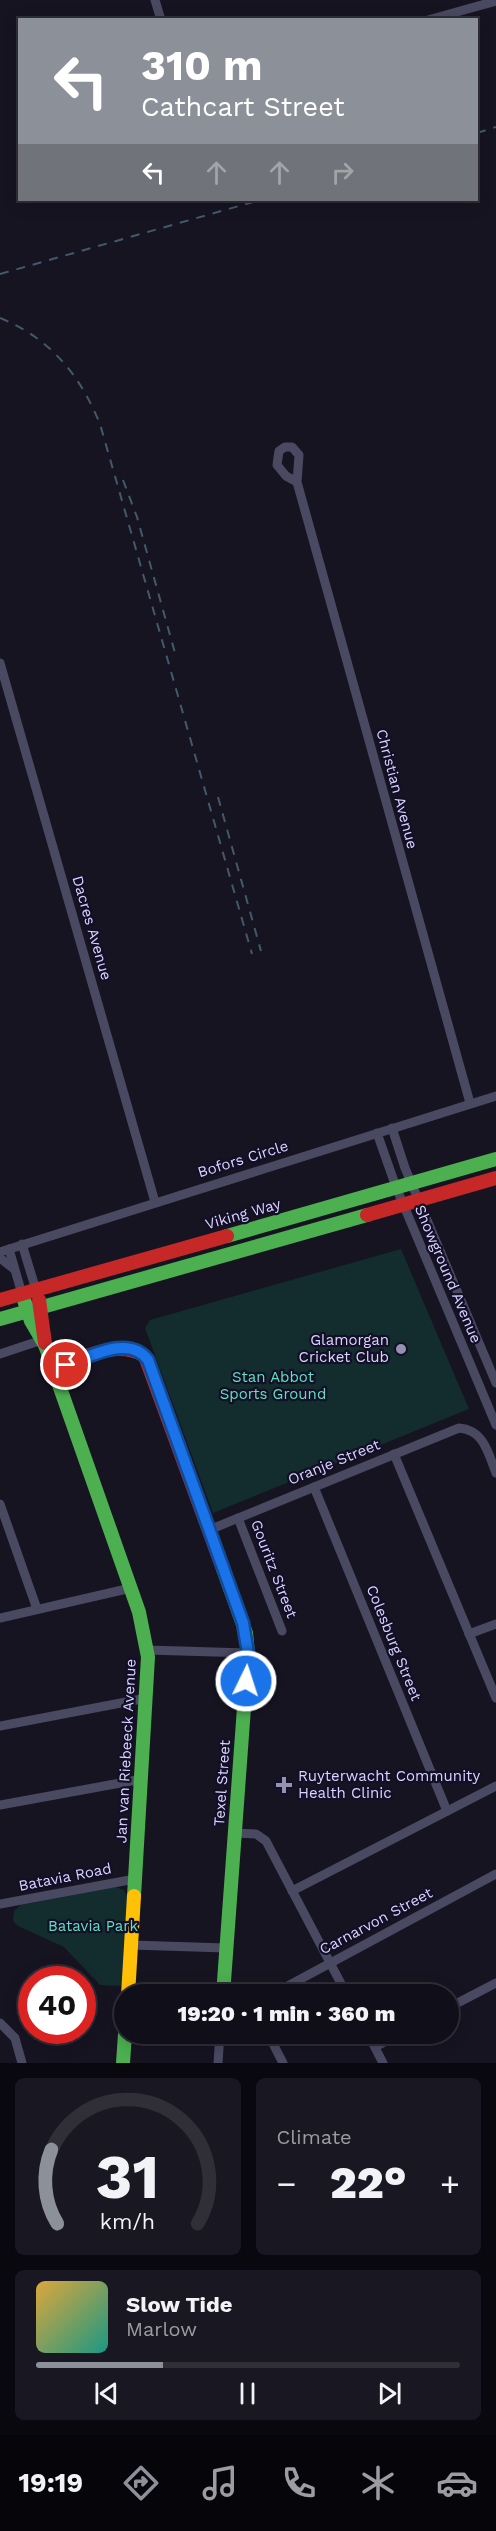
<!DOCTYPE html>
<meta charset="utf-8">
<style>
:root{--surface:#100f19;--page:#191822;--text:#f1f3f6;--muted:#9c9ca2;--line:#302f38;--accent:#8c9099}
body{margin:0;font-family:"Work Sans",sans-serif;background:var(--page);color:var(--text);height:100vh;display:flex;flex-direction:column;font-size:22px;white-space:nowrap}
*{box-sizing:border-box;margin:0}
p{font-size:20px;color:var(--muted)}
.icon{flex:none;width:33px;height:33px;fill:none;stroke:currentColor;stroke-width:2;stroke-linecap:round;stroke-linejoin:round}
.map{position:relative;height:2063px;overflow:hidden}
.panel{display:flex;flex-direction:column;gap:15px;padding:15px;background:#09080e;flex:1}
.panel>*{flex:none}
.guide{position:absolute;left:18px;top:18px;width:460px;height:183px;border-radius:0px;box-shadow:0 3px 15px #0003,0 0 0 2px var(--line);background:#8c9099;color:#fff;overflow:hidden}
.speed{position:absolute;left:18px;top:1966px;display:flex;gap:12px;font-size:30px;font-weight:700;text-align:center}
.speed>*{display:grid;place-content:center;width:78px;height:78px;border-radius:50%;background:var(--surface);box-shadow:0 3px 15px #0003,0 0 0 2px var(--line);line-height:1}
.speed .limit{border:9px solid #d22;background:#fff;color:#111}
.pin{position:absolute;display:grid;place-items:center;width:51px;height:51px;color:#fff;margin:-26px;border:3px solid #fff;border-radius:50%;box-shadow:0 2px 6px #0007}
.me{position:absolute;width:66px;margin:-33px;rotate:4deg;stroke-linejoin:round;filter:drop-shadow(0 0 4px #0008)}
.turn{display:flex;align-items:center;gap:21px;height:126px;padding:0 24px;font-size:27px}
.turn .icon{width:78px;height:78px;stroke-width:2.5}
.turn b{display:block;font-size:42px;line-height:51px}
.lanes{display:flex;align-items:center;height:57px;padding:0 24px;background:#0003;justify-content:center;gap:30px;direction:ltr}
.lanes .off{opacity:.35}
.big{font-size:45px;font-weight:800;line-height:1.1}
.panel .tile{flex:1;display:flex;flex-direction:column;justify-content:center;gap:9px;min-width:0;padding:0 21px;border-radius:9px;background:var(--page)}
.panel .dial{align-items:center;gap:0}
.dial svg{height:156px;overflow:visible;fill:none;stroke:var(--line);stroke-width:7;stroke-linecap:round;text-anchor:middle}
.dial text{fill:var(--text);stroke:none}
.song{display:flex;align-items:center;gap:18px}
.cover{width:72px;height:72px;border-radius:9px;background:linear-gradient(135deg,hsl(40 70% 55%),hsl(170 70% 35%))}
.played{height:6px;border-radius:3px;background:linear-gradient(90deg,var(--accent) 30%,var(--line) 30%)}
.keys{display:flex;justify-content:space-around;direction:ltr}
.heat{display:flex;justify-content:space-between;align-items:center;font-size:33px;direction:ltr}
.panel .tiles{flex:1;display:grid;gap:15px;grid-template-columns:1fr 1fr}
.tile:last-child{grid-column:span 2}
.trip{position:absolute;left:114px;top:1984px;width:345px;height:60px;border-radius:30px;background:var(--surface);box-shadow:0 3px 15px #0003,0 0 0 2px var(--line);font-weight:800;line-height:60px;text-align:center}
.menu{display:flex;height:96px;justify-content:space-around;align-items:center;background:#06060a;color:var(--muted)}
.menu .icon{width:42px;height:42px}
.menu .on{color:var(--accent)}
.menu b{font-size:27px;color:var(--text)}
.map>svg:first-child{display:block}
.green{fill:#132c2d}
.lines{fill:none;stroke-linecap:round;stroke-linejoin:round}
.street{stroke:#4a4962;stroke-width:9}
.fast{stroke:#4caf50;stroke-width:14}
.slow{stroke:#ffc107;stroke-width:14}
.jam{stroke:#c62828;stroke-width:14}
.rail{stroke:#43596b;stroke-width:2;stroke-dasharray:9 8;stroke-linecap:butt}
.route-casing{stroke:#114b97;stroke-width:15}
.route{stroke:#1a73e8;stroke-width:10}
.poi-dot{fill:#9591b1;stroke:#130f26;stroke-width:2}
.labels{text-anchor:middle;stroke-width:4.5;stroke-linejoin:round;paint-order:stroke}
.street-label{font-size:15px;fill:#d9d4ff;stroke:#130f26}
.poi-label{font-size:15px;fill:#d9d4ff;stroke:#130f26;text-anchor:end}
.park-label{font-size:15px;fill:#5fe0c0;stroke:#130f26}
</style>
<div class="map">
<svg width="496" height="2063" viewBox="0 0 496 2063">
<rect width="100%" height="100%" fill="#161421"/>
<!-- green -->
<g class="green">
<path d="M 401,1249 L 469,1409 L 213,1513 L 145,1328 L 150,1320 Z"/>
<path d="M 115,1887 L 124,1890 L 128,1898 L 122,1986 L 100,1985 L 64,1947 L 18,1926 L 13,1921 L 14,1911 L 21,1905 Z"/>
</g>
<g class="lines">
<!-- street -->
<g class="street">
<path d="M 155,0 L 161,20"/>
<path d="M 428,20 L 496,1"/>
<path d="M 297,482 L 286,476 L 277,465 L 279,451 L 285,447 L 292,447 L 299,455 L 297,482 L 470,1103"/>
<path d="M 0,663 L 155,1202"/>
<path d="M 392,1128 L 405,1168 L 496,1383"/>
<path d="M 377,1133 L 396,1187 L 496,1425"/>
<path d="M 22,1244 L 36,1290"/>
<path d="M 9,1249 L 22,1294"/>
<path d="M 0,1252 L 496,1096"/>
<path d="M 0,1258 L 14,1269"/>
<path d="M 0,1354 L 45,1339"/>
<path d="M 394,1454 L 496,1698"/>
<path d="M 314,1487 L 447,1811"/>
<path d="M 0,1504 L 37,1609"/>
<path d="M 238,1518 L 282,1631"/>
<path d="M 209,1530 L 459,1428 C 484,1430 488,1453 496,1473"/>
<path d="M 0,1618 L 131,1588"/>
<path d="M 469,1634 L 496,1624"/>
<path d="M 147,1650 L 248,1653"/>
<path d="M 0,1726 L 147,1698"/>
<path d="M 0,1805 L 142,1779"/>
<path d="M 235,1833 L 256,1834 L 266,1841 L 347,1995"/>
<path d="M 292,1891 L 496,1786"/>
<path d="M 0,1904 L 135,1879"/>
<path d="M 131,1945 L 226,1948"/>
<path d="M 271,1995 L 496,1874"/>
<path d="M 448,2008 L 496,1983"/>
<path d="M 0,2023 L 15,2038 L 22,2063"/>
<path d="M 268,2034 L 283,2063"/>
<path d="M 368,2034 L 383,2063"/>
<path d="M 375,2047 L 399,2034"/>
<path d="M 218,2063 L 220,2034"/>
</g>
<!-- fast -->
<g class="fast">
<path d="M 227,1236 L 496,1159"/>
<path d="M 22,1294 L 31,1321 L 45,1345 L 139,1612 L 148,1657 L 134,1896"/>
<path d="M 0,1319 L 367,1215"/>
<path d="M 223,1569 L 246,1633 L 248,1653 L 223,1995"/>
<path d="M 123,2063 L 125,2034"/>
</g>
<!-- slow -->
<path class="slow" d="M 128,1995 L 134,1896"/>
<!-- jam -->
<g class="jam">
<path d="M 367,1215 L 496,1178"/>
<path d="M 0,1300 L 227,1236"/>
<path d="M 39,1300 L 45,1343"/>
<path d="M 53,1369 C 81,1359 116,1338 145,1356 L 223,1569"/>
</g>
<!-- rail -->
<g class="rail">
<path d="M 477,133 L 496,127"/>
<path d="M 0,274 L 260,200"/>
<path d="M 0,318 C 50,338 80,375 100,424 L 252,954"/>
<path d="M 123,480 L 137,517 L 175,653"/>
<path d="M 218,797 L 261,951"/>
</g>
</g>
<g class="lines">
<defs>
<path id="route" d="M 66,1365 C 90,1357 129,1334 148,1360 L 243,1623 L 248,1653 L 246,1681"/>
</defs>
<!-- route casing -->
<use href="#route" class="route-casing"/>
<!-- route -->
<use href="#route" class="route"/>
</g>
<!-- markers -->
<g class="poi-dot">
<circle cx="401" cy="1349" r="6"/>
<path d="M281 1776h6v6h6v6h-6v6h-6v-6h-6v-6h6z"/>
</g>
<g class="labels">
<!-- street labels -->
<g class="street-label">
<text transform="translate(397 789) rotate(75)" y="5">Christian Avenue</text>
<text transform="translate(92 928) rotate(74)" y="5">Dacres Avenue</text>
<text transform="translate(243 1159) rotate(-17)" y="5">Bofors Circle</text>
<text transform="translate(243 1214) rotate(-16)" y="5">Viking Way</text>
<text transform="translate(448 1274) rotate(67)" y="5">Showground Avenue</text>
<text transform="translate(334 1462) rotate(-22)" y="5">Oranje Street</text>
<text transform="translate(274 1569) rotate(69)" y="5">Gouritz Street</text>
<text transform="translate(394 1643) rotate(68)" y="5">Colesburg Street</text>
<text transform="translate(126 1751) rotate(-87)" y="5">Jan van Riebeeck Avenue</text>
<text transform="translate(222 1783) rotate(-86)" y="5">Texel Street</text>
<text transform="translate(65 1877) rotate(-11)" y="5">Batavia Road</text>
<text transform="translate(376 1921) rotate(-28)" y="5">Carnarvon Street</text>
</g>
<!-- poi labels -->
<g class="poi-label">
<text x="389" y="1345">Glamorgan<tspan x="389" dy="17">Cricket Club</tspan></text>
<text x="298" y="1781" text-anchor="start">Ruyterwacht Community<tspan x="298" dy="17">Health Clinic</tspan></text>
</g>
<!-- park labels -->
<g class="park-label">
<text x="273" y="1382">Stan Abbot<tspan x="273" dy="17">Sports Ground</tspan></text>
<text x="93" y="1931">Batavia Park</text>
</g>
</g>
</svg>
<div class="speed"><div class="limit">40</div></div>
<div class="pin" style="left:66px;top:1365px;background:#d93025"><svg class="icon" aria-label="arrive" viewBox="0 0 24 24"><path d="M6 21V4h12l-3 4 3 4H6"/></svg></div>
<svg class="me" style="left:246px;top:1681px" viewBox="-20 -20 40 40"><circle r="17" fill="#1a73e8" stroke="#fff" stroke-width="3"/><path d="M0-11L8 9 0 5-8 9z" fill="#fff"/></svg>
<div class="trip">19:20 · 1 min · 360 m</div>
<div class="guide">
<div class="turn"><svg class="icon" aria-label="left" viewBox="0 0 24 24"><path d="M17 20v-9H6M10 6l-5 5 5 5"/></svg><div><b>310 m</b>Cathcart Street</div></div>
<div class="lanes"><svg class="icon" aria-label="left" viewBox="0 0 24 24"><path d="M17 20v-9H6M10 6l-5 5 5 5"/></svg><svg class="icon off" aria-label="ahead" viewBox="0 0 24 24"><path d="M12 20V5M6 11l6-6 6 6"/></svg><svg class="icon off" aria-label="ahead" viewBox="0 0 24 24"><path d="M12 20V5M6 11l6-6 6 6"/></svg><svg class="icon off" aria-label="right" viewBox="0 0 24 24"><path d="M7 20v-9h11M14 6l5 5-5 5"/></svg></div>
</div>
</div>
<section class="panel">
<div class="tiles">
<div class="tile dial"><svg viewBox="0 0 100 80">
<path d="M14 69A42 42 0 1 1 86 69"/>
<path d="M14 69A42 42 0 0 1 11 31" stroke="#8c9099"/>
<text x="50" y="56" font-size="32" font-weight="700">31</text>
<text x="50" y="72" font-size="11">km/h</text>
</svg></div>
<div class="tile"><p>Climate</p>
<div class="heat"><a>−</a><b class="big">22°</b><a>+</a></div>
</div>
<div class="tile">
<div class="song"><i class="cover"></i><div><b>Slow Tide</b><p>Marlow</p></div></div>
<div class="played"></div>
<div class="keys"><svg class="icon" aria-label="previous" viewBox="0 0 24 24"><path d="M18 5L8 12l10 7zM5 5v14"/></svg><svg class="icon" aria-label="pause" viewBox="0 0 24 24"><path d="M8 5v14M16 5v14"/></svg><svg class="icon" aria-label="next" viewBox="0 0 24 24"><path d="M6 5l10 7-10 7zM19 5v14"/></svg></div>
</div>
</div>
</section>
<nav class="menu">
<b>19:19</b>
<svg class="icon on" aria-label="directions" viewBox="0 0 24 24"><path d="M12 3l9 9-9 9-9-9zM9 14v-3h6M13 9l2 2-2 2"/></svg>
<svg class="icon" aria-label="music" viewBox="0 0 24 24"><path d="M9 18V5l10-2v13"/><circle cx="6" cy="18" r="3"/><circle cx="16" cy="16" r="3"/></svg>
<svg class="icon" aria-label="phone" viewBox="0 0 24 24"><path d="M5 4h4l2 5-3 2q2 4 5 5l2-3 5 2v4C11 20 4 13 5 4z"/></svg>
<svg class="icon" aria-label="climate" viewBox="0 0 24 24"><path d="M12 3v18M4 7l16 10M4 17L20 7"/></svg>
<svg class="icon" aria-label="car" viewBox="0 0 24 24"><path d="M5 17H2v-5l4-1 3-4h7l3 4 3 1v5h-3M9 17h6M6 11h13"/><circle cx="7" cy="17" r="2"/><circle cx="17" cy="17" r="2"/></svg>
</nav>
